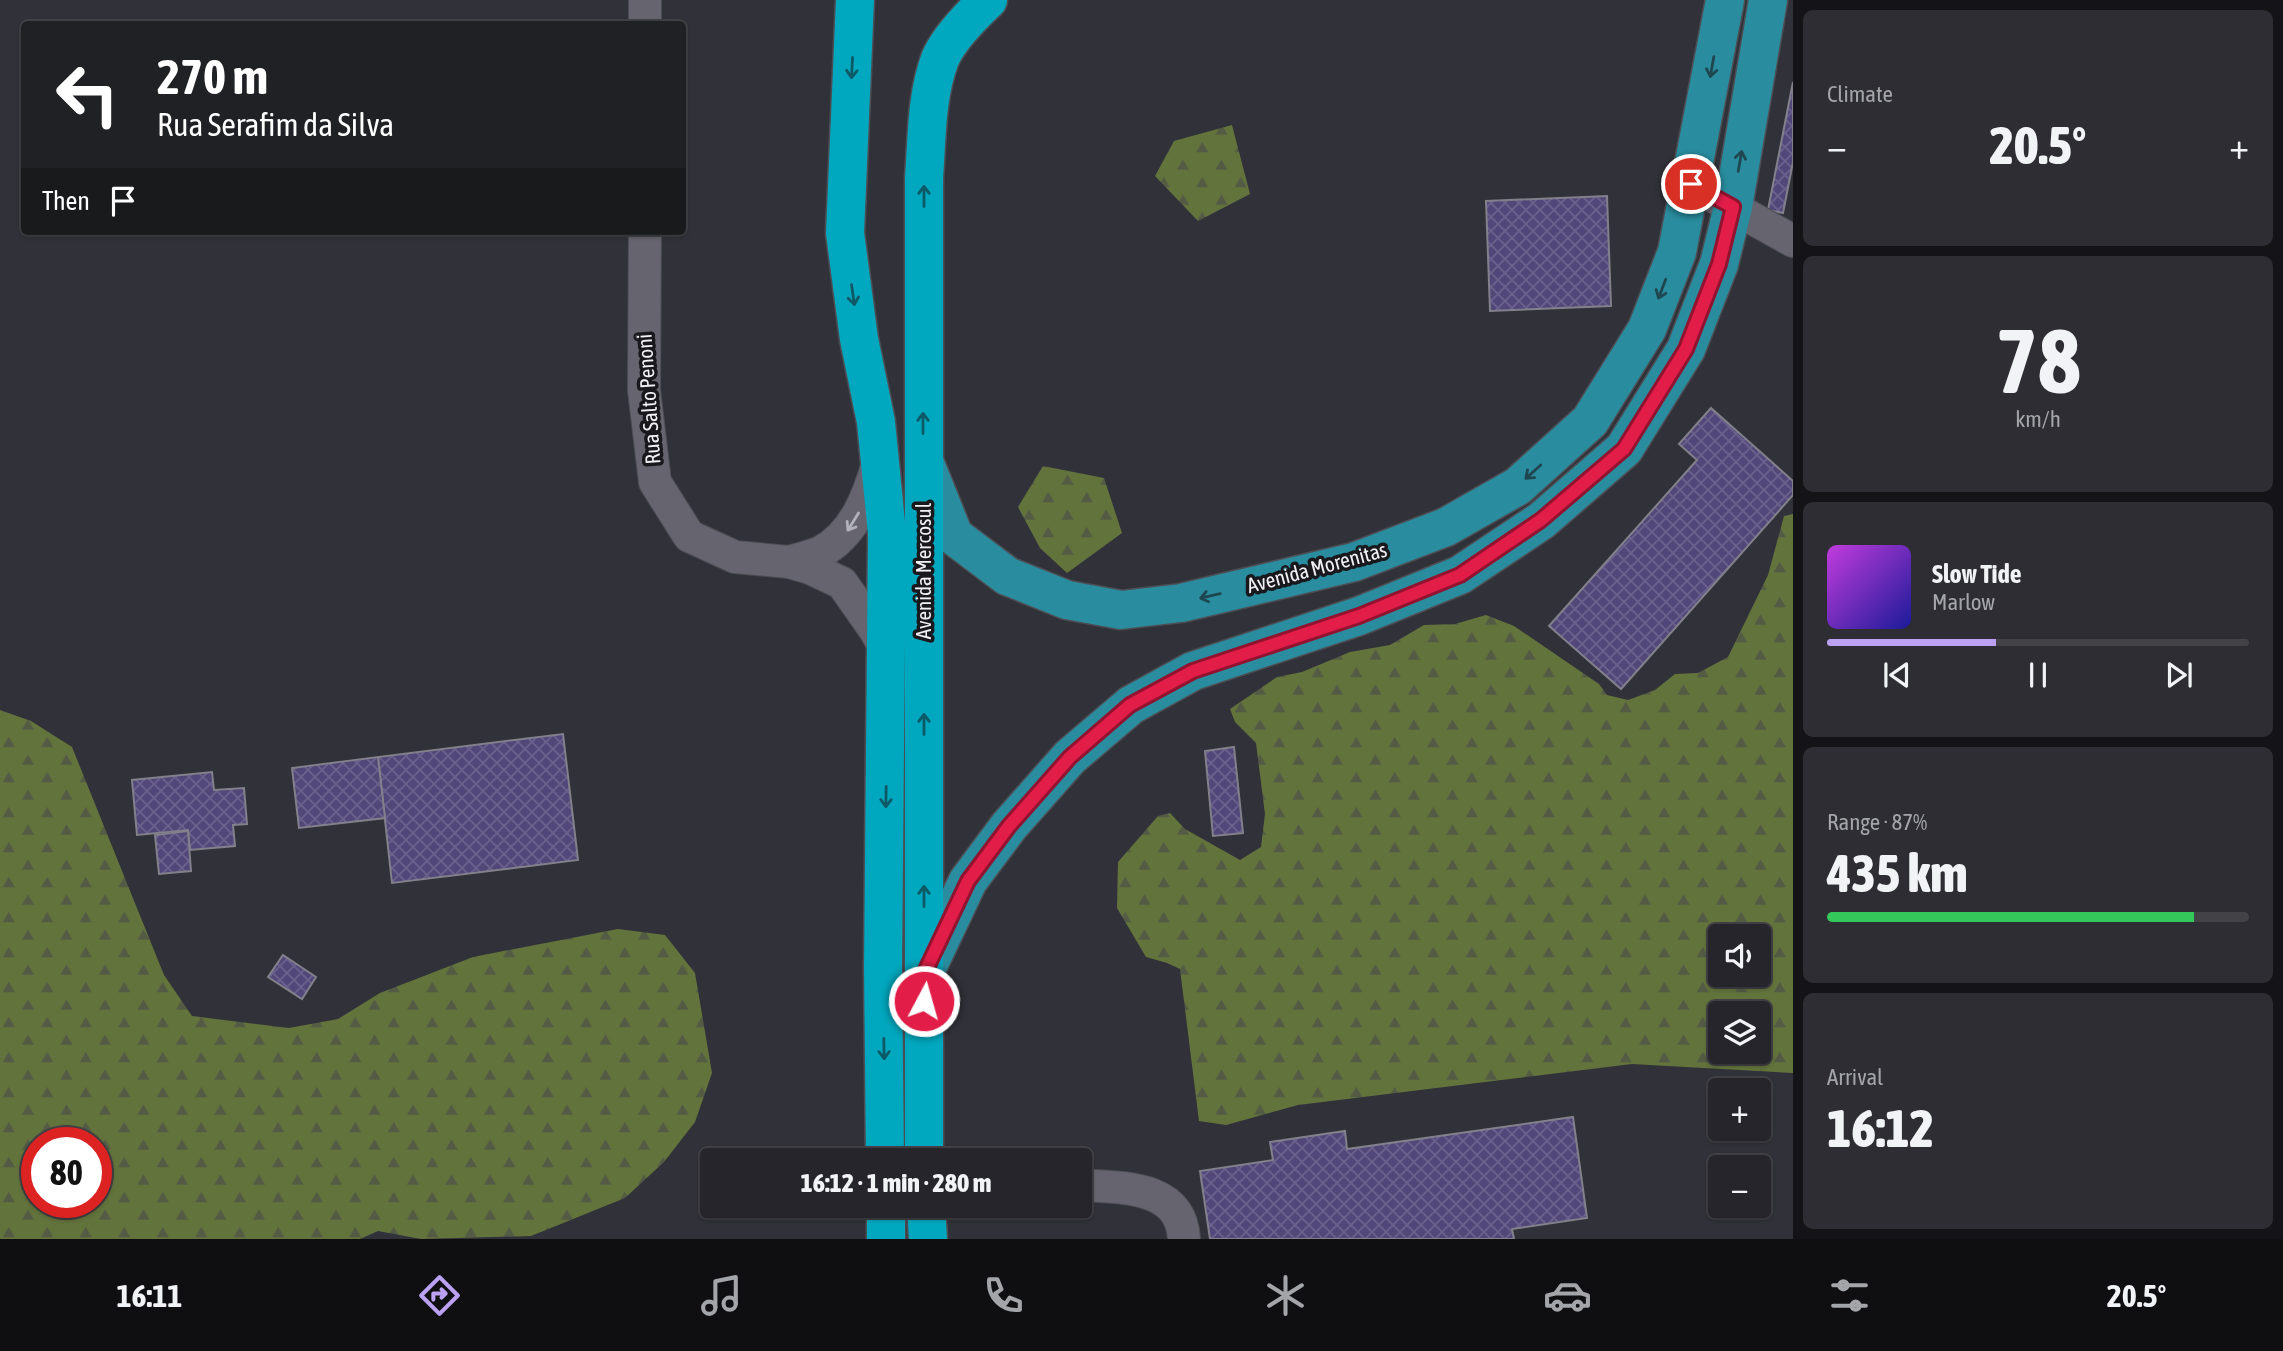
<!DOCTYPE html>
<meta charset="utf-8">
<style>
:root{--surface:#25252b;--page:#2d2d33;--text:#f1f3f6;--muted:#a3a5a9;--line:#424247;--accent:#bca0f2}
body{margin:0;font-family:"Asap Condensed",sans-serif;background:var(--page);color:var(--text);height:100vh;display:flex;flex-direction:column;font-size:26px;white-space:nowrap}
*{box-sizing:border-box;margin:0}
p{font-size:23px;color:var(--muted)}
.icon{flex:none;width:38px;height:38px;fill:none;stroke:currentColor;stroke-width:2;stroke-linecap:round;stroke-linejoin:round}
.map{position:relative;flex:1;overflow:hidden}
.side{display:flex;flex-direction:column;gap:10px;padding:10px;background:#141418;width:490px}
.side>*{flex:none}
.guide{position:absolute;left:21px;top:21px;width:665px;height:214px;border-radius:7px;box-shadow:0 2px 5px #0004,0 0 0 2px var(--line);background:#202124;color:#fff;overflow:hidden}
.buttons{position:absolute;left:1708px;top:924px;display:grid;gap:14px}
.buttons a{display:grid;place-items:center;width:63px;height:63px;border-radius:7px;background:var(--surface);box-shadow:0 2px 5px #0004,0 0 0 2px var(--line);font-size:35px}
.speed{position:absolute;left:21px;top:1127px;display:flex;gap:14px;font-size:35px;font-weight:700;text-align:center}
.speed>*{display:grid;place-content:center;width:91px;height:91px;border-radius:50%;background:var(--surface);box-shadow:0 2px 5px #0004,0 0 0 2px var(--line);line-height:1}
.speed .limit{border:10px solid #d22;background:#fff;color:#111}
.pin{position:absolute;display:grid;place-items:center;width:60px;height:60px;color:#fff;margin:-30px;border:4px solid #fff;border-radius:50%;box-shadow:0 2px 7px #0007}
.me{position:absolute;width:77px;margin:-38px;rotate:6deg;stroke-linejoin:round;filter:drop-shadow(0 0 5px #0008)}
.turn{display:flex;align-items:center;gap:24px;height:147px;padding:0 21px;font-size:32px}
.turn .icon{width:91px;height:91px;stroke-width:2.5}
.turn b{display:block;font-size:49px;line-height:60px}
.then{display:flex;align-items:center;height:66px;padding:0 21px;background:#0003;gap:14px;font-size:26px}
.big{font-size:52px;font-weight:800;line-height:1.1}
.side .widget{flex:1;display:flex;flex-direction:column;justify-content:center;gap:10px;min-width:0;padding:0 24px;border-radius:10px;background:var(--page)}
.side .dial{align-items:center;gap:0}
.dial b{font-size:91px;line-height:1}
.song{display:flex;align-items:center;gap:21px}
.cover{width:84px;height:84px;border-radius:10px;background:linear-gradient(135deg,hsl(290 70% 55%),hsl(240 70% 35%))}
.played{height:7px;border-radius:4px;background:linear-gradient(90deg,var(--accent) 40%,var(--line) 40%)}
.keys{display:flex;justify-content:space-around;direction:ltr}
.heat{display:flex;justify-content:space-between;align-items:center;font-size:38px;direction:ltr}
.charge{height:10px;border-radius:5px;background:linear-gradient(90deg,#34c759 87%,var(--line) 0)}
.trip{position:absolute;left:700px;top:1148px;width:392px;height:70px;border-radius:7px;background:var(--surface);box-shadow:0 2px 5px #0004,0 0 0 2px var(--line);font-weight:800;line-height:70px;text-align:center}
.tab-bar{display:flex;height:112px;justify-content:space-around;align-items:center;background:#0f0f11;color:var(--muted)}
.tab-bar .icon{width:49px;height:49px}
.tab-bar .on{color:var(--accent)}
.tab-bar b{font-size:32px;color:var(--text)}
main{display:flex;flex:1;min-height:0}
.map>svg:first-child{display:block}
.forest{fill:url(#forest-firs);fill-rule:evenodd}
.building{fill:url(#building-cross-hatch);stroke:#82808b;stroke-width:2}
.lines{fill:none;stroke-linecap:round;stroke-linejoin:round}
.minor-casing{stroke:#4d4d54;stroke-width:34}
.major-casing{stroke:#4d4d54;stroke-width:41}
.highway-casing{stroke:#4d4d54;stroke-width:41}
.minor{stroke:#66656f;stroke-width:32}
.major{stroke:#298d9f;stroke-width:38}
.highway{stroke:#00a8bf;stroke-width:38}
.oneway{stroke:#1f4751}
.oneway2{stroke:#0e5966}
.oneway3{stroke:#b2b2ba}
.route-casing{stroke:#92132f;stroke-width:18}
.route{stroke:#e11d48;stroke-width:12}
.labels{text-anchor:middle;stroke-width:7;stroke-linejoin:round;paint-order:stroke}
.street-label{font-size:21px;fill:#f1f1f7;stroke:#19191d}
</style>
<main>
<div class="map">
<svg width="1793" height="1239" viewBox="0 0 1793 1239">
<defs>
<pattern id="forest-firs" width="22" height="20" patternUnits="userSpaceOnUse" patternTransform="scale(1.75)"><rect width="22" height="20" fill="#63733c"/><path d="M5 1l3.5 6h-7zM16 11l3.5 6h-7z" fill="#545b44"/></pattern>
<pattern id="building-cross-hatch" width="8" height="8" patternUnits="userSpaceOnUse" patternTransform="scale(1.75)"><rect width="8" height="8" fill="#514779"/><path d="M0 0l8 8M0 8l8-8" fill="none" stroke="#6a628d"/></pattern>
</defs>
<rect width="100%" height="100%" fill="#313139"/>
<!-- forest -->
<g class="forest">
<path d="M 1232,125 L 1250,194 L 1198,221 L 1155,176 L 1174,141 Z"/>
<path d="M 1043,466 L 1104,478 L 1122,533 L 1067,573 L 1040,548 L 1018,507 Z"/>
<path d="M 1793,514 L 1793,1073 L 1632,1064 L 1298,1105 L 1226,1125 L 1199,1121 L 1180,969 L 1167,963 L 1146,957 L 1117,908 L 1118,862 L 1158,816 L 1170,813 L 1185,829 L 1240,860 L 1261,847 L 1265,814 L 1256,743 L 1235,722 L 1230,709 L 1277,677 L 1302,672 L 1350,652 L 1390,645 L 1424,625 L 1455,624 L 1486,615 L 1514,626 L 1599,684 L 1607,695 L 1628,700 L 1655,690 L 1675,674 L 1698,673 L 1728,657 L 1768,575 L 1784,516 ZM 1720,936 L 1759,936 L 1759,975 L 1720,975 ZM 1720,1013 L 1759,1013 L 1759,1052 L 1720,1052 Z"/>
<path d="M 0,710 L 31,721 L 72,747 L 164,975 L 192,1016 L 289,1028 L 338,1019 L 380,993 L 473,957 L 618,929 L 665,935 L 695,973 L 712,1073 L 695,1122 L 664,1162 L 625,1198 L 531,1236 L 421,1239 L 378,1231 L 360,1239 L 0,1239 ZM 37,1143 L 96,1143 L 96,1202 L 37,1202 Z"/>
</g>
<!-- building -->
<g class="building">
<path d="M 1793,82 L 1793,162 L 1783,213 L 1768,210 Z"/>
<path d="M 1607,196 L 1611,306 L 1490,311 L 1486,201 Z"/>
<path d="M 1711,408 L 1793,481 L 1793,495 L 1621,689 L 1549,626 L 1697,460 L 1679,444 Z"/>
<path d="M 563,734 L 578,860 L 392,883 L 378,757 Z"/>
<path d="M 1234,747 L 1243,833 L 1213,836 L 1205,751 Z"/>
<path d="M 378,757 L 385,818 L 299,828 L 292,768 Z"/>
<path d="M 212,772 L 214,790 L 244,788 L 247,824 L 233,825 L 235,846 L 190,850 L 188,830 L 137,835 L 132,780 Z"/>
<path d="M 188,831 L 191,871 L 159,874 L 155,835 Z"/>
<path d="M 283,955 L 316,977 L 302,999 L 268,977 Z"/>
<path d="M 1573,1117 L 1587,1218 L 1512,1229 L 1514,1239 L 1210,1239 L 1200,1171 L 1273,1160 L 1270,1142 L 1345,1131 L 1347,1149 Z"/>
</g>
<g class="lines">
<defs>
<g id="minor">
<path d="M 645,24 L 645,0"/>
<path d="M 1691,184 L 1793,241"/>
<path d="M 645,231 L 644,390 L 655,482 L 689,536 L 735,557 L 789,562 L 810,568 L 842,583 L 875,630 L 887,651"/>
<path d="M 789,562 C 799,559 811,556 821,552 C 855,534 869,495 879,460"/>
<path d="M 1080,1185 C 1120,1188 1181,1184 1184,1239"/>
</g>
<g id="major">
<path d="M 924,461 L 954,536 L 1007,576 L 1067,600 L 1121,610 L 1181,603 L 1354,562 L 1446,527 L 1518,486 L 1590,421 L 1647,329 L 1677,252 L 1725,0"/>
<path d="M 924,974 L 968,881 L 1009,826 L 1070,757 L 1131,705 L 1193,671 L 1359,616 L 1460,575 L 1541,521 L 1624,449 L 1686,349 L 1719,264 L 1733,207 L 1768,0"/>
</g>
<g id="highway">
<path d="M 855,0 L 845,233 L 859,339 L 876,422 L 887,533 L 883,968 L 885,1160"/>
<path d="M 924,1160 L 924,178 C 927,139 926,96 940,59 C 949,38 972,15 988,0"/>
<path d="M 886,1206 L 886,1239"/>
<path d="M 926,1206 L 928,1239"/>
</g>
</defs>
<!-- minor casing -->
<use href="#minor" class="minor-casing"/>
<!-- major casing -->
<use href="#major" class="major-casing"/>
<!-- highway casing -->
<use href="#highway" class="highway-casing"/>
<!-- minor -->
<use href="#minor" class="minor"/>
<!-- major -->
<use href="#major" class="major"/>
<!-- highway -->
<use href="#highway" class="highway"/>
</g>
<!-- one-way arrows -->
<defs><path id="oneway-shaft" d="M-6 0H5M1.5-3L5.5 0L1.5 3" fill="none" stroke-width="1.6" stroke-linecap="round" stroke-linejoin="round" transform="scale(1.75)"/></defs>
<g class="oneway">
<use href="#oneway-shaft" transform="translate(1712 67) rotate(100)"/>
<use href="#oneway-shaft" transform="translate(1740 161) rotate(-80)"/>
<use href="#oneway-shaft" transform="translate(1662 289) rotate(111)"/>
<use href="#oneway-shaft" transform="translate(1533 472) rotate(138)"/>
<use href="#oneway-shaft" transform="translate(1210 596) rotate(167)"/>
</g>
<g class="oneway2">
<use href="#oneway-shaft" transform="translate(852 68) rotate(93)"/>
<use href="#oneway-shaft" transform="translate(924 196) rotate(-90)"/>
<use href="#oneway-shaft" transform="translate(853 295) rotate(82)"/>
<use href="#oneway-shaft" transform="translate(923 423) rotate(-90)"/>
<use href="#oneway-shaft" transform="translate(924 724) rotate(-90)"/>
<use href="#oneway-shaft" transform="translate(886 797) rotate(91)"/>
<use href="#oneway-shaft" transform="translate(924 896) rotate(-90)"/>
<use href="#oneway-shaft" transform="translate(884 1049) rotate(89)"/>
</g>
<use class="oneway3" href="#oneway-shaft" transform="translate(853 522) rotate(122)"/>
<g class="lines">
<defs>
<path id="route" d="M 924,1001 L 924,974 L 968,881 L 1009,826 L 1070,757 L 1130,705 L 1193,671 L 1359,616 L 1460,575 L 1541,520 L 1624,449 L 1686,349 L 1719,264 L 1733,207 L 1691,184"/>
</defs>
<!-- route casing -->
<use href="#route" class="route-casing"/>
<!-- route -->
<use href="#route" class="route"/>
</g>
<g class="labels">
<!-- street labels -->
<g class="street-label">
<text transform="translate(649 399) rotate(-94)" y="7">Rua Salto Penoni</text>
<text transform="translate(1317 568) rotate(-15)" y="7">Avenida Morenitas</text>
<text transform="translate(924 571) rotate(-90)" y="7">Avenida Mercosul</text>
</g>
</g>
</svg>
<div class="buttons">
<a><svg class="icon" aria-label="sound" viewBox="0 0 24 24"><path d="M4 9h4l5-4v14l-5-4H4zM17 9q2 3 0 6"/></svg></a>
<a><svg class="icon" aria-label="layers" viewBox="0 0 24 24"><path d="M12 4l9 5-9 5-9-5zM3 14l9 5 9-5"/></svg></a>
<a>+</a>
<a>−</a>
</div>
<div class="speed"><div class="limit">80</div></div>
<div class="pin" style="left:1691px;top:184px;background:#d93025"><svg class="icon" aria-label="arrive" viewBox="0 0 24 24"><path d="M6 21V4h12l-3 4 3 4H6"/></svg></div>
<svg class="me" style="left:924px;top:1001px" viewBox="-20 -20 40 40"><circle r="17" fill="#e11d48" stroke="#fff" stroke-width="3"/><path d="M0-11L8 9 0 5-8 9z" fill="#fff"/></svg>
<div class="trip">16:12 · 1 min · 280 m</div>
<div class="guide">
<div class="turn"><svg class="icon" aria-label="left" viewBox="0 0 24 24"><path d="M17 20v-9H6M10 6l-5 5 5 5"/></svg><div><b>270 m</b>Rua Serafim da Silva</div></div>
<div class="then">Then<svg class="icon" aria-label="arrive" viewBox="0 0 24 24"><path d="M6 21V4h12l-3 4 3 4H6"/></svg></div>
</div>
</div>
<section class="side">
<div class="widget"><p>Climate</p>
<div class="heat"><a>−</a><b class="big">20.5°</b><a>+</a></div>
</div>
<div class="widget dial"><b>78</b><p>km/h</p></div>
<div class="widget">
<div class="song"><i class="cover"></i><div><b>Slow Tide</b><p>Marlow</p></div></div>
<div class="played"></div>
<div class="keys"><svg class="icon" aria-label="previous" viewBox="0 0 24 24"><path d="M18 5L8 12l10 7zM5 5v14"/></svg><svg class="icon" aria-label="pause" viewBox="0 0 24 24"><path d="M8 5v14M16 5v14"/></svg><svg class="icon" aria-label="next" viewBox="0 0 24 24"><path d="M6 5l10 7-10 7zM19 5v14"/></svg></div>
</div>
<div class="widget"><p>Range · 87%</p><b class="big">435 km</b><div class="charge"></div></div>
<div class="widget"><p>Arrival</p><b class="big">16:12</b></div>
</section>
</main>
<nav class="tab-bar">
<b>16:11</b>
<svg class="icon on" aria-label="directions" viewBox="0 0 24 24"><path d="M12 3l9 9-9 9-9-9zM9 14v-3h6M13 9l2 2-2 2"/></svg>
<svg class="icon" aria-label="music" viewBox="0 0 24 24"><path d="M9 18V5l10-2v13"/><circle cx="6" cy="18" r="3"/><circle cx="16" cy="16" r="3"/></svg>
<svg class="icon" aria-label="phone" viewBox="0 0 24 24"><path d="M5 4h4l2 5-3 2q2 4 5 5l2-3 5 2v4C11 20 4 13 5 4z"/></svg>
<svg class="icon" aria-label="climate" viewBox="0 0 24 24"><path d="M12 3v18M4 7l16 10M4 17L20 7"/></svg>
<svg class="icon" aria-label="car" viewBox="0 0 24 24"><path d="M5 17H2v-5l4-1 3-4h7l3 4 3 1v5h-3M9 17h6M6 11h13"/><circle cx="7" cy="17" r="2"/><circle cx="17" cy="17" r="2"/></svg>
<svg class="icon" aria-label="filters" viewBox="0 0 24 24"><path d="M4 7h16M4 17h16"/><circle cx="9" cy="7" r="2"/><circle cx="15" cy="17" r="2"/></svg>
<b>20.5°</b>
</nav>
